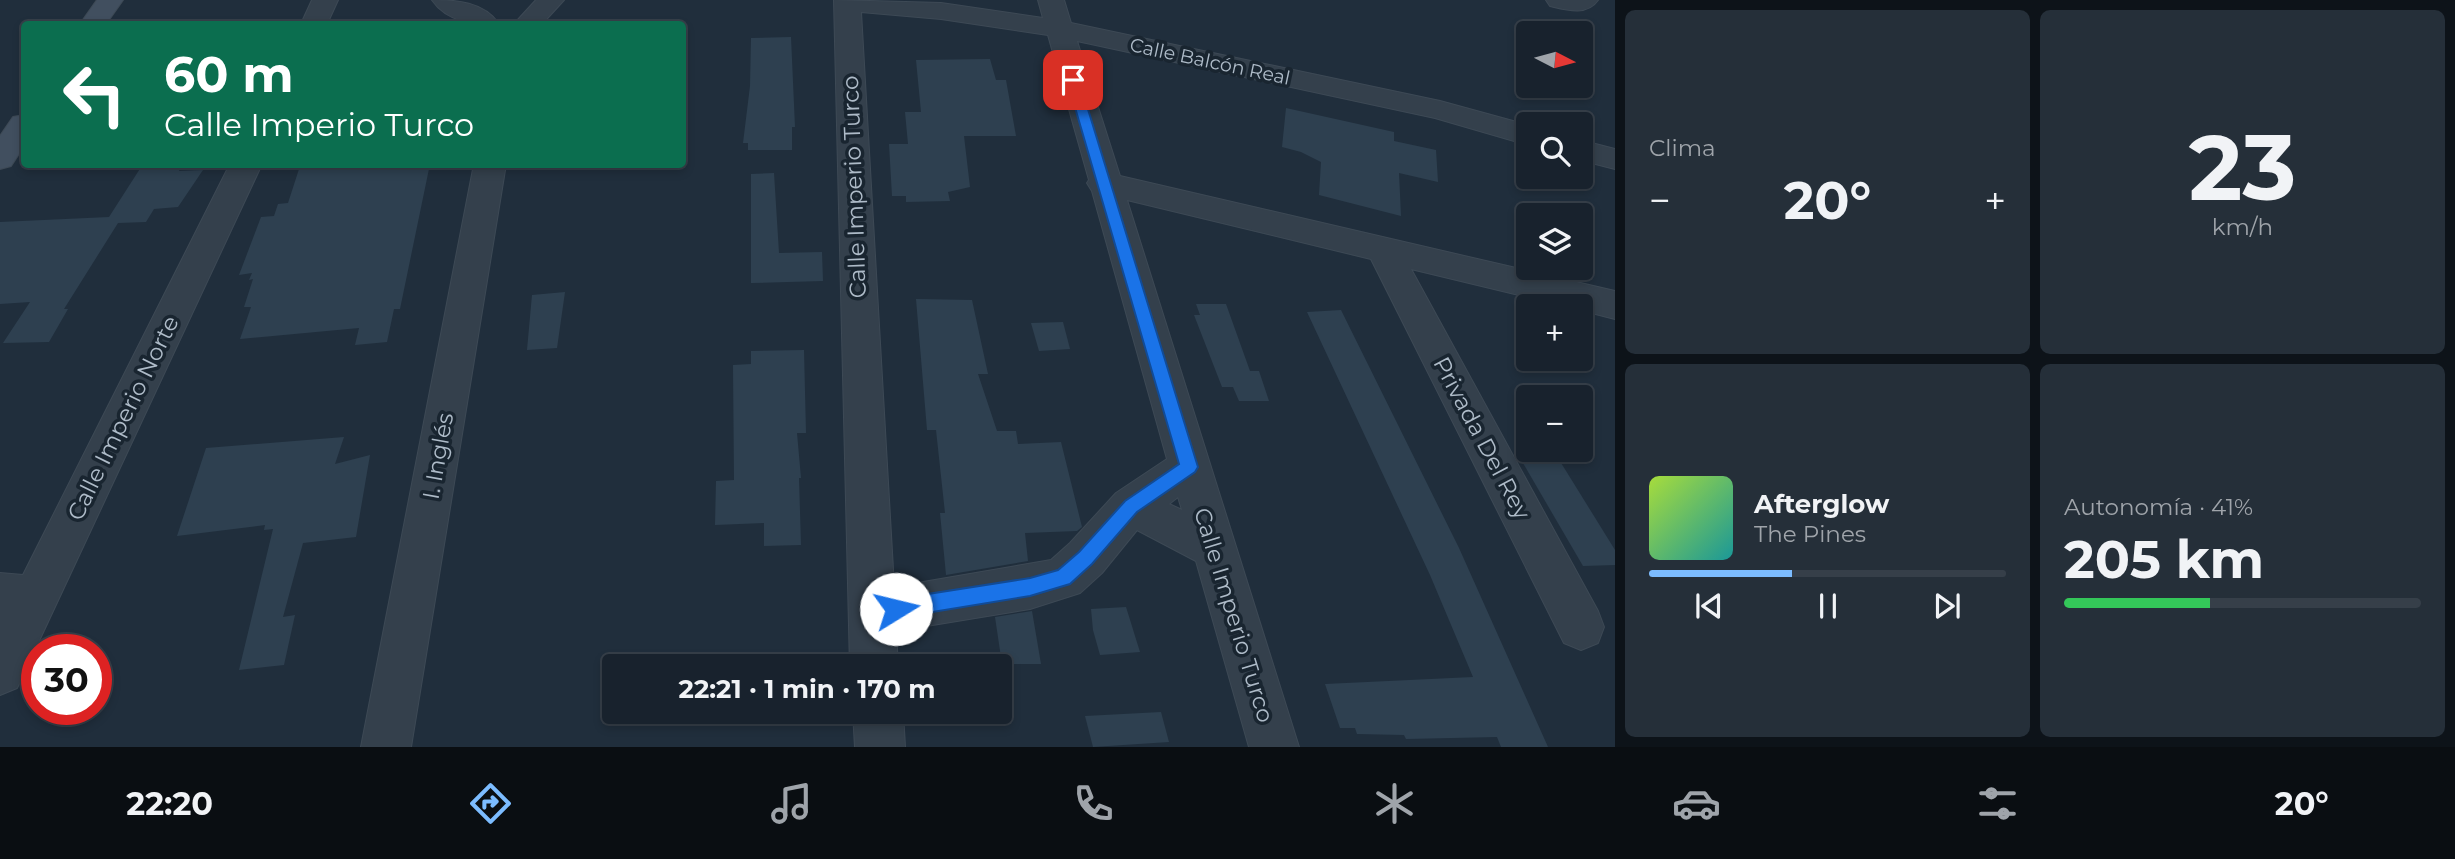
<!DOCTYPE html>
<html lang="es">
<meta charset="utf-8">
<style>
:root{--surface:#18222d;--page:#252f39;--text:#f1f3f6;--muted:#9fa4aa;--line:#363f49;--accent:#7cbcff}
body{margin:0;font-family:Montserrat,sans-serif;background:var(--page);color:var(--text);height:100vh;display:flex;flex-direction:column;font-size:26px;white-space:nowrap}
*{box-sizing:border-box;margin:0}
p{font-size:23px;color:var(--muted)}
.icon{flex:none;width:38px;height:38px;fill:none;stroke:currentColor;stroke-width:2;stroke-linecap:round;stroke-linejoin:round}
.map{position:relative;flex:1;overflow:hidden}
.sheet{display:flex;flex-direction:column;gap:10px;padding:10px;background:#0d1319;width:840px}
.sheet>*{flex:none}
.banner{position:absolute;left:21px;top:21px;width:665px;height:147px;border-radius:7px;box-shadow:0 4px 10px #0003,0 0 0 2px var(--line);background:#0b6e4f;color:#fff;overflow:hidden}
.needle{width:46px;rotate:96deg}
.controls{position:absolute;left:1516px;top:21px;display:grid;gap:14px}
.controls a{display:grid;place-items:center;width:77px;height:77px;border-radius:7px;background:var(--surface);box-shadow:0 4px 10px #0003,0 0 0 2px var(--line);font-size:35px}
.speed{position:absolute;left:21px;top:634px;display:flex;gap:14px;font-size:35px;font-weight:700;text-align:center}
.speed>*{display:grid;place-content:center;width:91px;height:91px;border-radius:50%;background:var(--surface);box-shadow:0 4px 10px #0003,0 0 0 2px var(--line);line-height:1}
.speed .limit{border:10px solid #d22;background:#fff;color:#111}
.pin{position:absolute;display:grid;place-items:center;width:60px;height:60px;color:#fff;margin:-30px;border-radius:14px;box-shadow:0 4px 10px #0006}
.me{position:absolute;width:77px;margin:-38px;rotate:81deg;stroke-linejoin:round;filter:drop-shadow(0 0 5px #0008)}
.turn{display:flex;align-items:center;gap:24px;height:147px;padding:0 28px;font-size:32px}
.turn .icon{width:91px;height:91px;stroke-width:2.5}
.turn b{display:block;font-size:49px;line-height:60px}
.big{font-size:52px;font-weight:700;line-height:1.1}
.sheet .tile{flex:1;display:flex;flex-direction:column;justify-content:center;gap:10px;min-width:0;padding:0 24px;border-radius:10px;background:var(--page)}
.sheet .dial{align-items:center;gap:0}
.dial b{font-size:91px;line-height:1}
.song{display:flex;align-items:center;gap:21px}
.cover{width:84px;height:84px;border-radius:10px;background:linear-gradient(135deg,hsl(80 70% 55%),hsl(180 70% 35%))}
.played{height:7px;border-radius:4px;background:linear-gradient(90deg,var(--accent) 40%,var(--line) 40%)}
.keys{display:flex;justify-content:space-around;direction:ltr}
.heat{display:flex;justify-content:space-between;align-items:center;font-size:38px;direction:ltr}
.charge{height:10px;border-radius:5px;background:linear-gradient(90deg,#34c759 41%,var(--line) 0)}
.sheet .tiles{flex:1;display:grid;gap:10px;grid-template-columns:repeat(2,1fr)}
.trip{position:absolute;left:602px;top:654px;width:410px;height:70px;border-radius:7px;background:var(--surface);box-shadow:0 4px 10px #0003,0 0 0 2px var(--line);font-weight:700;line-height:70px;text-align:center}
.tabs{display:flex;height:112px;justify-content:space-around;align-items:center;background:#0a0e12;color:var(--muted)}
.tabs .icon{width:49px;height:49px}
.tabs .active{color:var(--accent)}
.tabs b{font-size:32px;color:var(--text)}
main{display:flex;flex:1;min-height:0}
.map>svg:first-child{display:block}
.building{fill:#2e4050}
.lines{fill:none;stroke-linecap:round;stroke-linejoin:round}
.street-casing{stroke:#3d4955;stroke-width:2}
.secondary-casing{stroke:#3d4955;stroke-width:2}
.street{fill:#34404c;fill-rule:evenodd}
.secondary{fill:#414f5f;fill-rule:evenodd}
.route{fill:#1a73e8;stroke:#114b97;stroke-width:2}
.labels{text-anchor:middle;stroke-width:7;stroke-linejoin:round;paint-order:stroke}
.far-street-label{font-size:19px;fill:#aebbc8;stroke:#192530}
.street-label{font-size:23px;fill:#aebbc8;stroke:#192530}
</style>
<main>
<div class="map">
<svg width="1615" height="747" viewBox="0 0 1615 747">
<rect width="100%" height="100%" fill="#202e3c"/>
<!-- building -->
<g class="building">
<path d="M 791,37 L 795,127 L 792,127 L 792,150 L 748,150 L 748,143 L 743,143 L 750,86 L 751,38 Z"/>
<path d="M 990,59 L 996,80 L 1006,80 L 1016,136 L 964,136 L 970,187 L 948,192 L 950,201 L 906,202 L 906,196 L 892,196 L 889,144 L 908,144 L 905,112 L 921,112 L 916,60 Z"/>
<path d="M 1286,108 L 1394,132 L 1394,141 L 1436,150 L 1438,182 L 1399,173 L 1401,216 L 1319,195 L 1321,162 L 1301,152 L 1282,147 Z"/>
<path d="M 143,164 L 182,164 L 179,171 L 203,170 L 178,207 L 154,209 L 146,222 L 118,223 L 64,309 L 68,309 L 49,342 L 3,343 L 30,302 L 0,304 L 0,222 L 109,217 Z"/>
<path d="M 346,164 L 430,164 L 400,309 L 394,309 L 387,342 L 355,345 L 359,328 L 240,339 L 251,307 L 244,307 L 253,279 L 249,280 L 252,273 L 239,275 L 261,217 L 274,216 L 278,204 L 288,203 L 299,169 Z"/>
<path d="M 774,173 L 779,253 L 822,252 L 823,281 L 751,283 L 751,174 Z"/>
<path d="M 565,292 L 557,348 L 527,350 L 532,295 Z"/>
<path d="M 916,299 L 972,300 L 988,374 L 978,374 L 997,431 L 1016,431 L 1018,444 L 1061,442 L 1082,527 L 1077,531 L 1025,533 L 1028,561 L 946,575 L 940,513 L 945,513 L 936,430 L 927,430 Z"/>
<path d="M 1196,304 L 1226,304 L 1250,371 L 1259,371 L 1269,401 L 1239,401 L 1233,387 L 1222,387 L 1194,315 L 1200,315 Z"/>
<path d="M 1341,310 L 1459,548 L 1548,747 L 1501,747 L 1497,737 L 1406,739 L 1404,735 L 1357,734 L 1355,728 L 1340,728 L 1325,684 L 1473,677 L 1430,575 L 1307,312 Z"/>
<path d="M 1063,322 L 1070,349 L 1039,351 L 1031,323 Z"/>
<path d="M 804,350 L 806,433 L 797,433 L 801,478 L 799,478 L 801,545 L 764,546 L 764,523 L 715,525 L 716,481 L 734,480 L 733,365 L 751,364 L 751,351 Z"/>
<path d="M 344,437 L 335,464 L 370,455 L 356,537 L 303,543 L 283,617 L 295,615 L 284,665 L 239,670 L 273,529 L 264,530 L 265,525 L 177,536 L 206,448 Z"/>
<path d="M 1520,458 L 1558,458 L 1615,550 L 1615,565 L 1583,566 Z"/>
<path d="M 1126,607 L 1140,652 L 1100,655 L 1093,630 L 1091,609 Z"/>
<path d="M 1032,611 L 1041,664 L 1002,664 L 995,617 Z"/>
<path d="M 1161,712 L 1169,742 L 1093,747 L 1085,716 Z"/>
</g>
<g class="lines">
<defs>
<g id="street">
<path d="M 312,0 L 338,0 L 327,24 L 301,24 Z"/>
<path d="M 432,0 C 456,0 484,2 499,24 C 476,26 447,22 432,0 Z"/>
<path d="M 536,0 L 564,0 L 542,24 L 514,24 Z"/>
<path d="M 834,0 L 941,3 L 1043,18 L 1038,0 L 1064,0 L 1071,23 L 1440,101 L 1528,125 L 1528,145 L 1435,118 L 1077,41 L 1120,176 L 1615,291 L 1615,319 L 1580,310 L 1580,306 L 1564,306 L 1411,269 L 1598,611 L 1604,627 L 1598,643 L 1581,650 L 1564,643 L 1371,259 L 1127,200 L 1299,747 L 1249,747 L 1196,561 L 1137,530 L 1102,573 L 1080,593 L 1030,609 L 896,631 L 898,667 L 850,667 ZM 861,12 L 941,19 L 1048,35 L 1089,180 L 1087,183 L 1092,191 L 1167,459 L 1116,493 L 1070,543 L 1051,560 L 894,587 ZM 1178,497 L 1182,510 L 1169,504 Z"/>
<path d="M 1546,0 L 1598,0 C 1587,16 1567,10 1550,6 Z"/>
<path d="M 1580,140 L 1615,149 L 1615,169 L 1580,160 Z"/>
<path d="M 230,164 L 262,164 L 17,688 L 0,695 L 0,573 L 23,575 Z"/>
<path d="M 474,164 L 506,164 L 411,747 L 361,747 Z"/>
<path d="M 853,712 L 903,712 L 905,747 L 855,747 Z"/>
</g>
<g id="secondary">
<path d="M 97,0 L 123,0 L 106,24 L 80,24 Z"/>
<path d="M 24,115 L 24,146 L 11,166 L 0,169 L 0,136 L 13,117 Z"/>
</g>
</defs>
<!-- street casing -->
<use href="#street" class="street-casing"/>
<!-- secondary casing -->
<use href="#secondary" class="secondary-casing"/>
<!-- street -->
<use href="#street" class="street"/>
<!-- secondary -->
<use href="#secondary" class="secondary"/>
</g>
<!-- route -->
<path class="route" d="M 1073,77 L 1079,80 L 1198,467 L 1195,472 L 1137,512 L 1092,564 L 1070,584 L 1030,596 L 896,618 L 890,615 L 887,609 L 890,602 L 896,599 L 1030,578 L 1058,570 L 1079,552 L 1125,501 L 1179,464 L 1067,80 Z"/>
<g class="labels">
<!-- far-street labels -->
<g class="far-street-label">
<text transform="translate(1210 61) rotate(12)" y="7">Calle Balcón Real</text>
</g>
<!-- street labels -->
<g class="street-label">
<text transform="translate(854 187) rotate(-92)" y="8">Calle Imperio Turco</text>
<text transform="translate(123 418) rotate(-64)" y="8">Calle Imperio Norte</text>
<text transform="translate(1482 438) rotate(62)" y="8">Privada Del Rey</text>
<text transform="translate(438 456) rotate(-80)" y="8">I. Inglés</text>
<text transform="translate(1234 615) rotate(73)" y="8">Calle Imperio Turco</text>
</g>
</g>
</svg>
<div class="controls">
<a><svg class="needle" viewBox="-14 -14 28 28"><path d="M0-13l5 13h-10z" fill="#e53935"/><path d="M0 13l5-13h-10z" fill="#9fa4aa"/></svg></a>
<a><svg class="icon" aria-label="search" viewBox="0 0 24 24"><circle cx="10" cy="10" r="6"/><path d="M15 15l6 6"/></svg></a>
<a><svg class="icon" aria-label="layers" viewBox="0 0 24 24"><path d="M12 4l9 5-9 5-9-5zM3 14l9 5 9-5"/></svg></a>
<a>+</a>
<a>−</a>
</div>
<div class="speed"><div class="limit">30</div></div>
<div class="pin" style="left:1073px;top:80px;background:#d93025"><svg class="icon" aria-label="arrive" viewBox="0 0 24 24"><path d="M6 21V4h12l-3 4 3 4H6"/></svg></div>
<svg class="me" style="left:896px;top:609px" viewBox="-20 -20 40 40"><circle r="19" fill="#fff"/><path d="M0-13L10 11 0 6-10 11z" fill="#1a73e8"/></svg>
<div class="trip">22:21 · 1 min · 170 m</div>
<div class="banner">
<div class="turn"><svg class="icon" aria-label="left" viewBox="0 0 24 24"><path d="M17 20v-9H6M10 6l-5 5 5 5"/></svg><div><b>60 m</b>Calle Imperio Turco</div></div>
</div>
</div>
<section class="sheet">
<div class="tiles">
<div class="tile"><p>Clima</p>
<div class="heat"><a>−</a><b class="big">20°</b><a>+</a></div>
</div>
<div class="tile dial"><b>23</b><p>km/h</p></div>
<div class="tile">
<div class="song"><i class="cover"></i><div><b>Afterglow</b><p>The Pines</p></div></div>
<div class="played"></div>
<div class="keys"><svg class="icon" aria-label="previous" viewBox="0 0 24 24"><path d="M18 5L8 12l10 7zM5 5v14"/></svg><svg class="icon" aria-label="pause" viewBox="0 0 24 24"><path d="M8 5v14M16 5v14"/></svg><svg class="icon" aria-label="next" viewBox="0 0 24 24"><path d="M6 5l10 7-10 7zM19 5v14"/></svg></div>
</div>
<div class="tile"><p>Autonomía · 41%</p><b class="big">205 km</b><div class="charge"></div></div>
</div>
</section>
</main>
<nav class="tabs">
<b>22:20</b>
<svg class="icon active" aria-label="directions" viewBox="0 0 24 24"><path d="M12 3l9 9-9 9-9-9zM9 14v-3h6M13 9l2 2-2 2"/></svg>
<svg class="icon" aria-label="music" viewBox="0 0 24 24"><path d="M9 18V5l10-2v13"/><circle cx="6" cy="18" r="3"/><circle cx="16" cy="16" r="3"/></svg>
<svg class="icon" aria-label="phone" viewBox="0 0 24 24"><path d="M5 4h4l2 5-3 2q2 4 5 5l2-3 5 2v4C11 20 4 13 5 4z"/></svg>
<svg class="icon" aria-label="climate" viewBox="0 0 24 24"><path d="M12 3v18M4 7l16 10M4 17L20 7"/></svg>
<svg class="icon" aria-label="car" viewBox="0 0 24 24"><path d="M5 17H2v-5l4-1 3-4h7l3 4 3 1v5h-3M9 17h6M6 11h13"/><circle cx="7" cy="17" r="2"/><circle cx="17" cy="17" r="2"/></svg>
<svg class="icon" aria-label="filters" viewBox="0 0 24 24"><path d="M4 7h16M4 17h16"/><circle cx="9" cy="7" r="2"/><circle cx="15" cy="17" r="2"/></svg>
<b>20°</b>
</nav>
